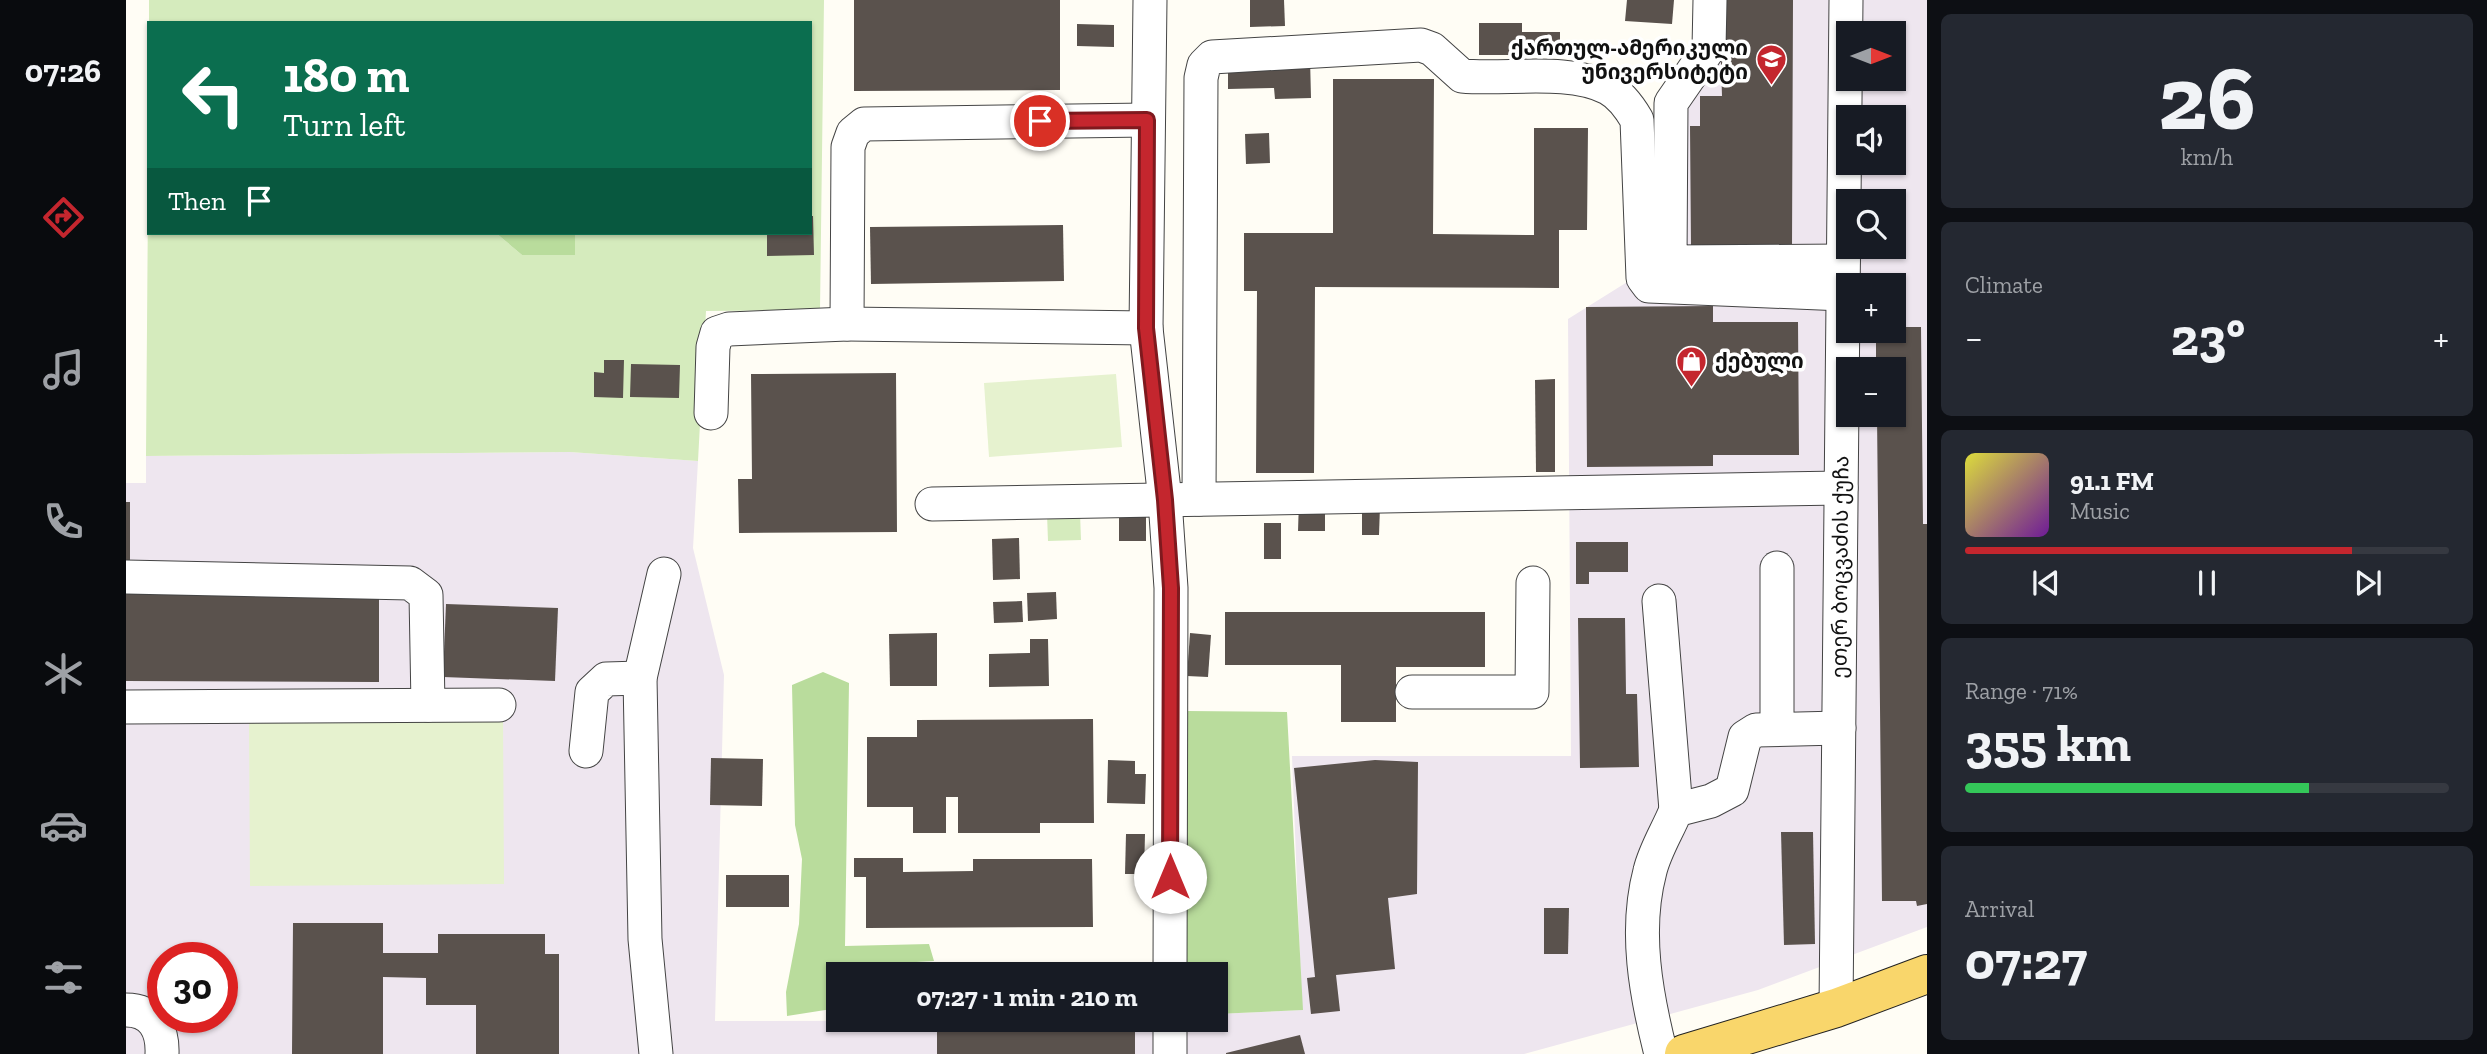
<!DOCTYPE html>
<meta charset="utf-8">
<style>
:root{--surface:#171b24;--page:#242831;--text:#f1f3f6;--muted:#9ea1a6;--line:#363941;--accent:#c4262e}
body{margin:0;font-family:"Zilla Slab","Noto Sans Georgian",serif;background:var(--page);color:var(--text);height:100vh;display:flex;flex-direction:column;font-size:26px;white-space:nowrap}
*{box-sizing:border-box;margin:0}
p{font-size:23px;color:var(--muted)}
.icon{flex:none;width:38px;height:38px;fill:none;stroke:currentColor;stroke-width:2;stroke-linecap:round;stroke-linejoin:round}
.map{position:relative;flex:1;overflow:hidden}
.side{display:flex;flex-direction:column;gap:14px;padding:14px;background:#0d0f14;width:560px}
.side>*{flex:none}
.top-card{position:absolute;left:21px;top:21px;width:665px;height:214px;border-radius:0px;box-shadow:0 2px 5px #0004;background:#0b6e4f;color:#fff;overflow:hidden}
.needle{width:46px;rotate:90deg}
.tools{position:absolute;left:1710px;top:21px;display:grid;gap:14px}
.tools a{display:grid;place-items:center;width:70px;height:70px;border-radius:0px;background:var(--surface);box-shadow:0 2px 5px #0004;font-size:35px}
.speed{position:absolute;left:21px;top:942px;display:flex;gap:14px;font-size:35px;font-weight:700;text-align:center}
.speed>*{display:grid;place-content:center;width:91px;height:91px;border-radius:50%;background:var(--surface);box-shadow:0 2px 5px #0004;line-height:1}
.speed .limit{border:10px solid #d22;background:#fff;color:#111}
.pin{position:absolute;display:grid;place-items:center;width:60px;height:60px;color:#fff;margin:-30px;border:4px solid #fff;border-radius:50%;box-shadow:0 2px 7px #0007}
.me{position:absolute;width:77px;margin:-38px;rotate:0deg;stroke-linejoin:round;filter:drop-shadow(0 0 5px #0008)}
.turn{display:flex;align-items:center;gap:24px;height:147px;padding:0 21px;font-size:32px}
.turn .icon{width:91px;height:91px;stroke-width:2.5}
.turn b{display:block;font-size:49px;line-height:60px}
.then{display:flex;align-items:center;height:66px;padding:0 21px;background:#0003;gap:14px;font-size:26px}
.big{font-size:52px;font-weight:700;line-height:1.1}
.side .widget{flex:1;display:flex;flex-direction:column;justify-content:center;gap:10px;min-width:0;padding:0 24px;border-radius:10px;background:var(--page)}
.side .dial{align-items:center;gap:0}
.dial b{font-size:91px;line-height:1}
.song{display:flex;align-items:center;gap:21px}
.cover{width:84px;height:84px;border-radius:10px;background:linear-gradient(135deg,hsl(60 70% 55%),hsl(280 70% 35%))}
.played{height:7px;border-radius:4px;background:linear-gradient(90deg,var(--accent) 80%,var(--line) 80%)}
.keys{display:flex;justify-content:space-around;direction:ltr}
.heat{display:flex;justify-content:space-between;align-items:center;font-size:38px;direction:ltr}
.charge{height:10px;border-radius:5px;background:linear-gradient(90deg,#34c759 71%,var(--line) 0)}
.trip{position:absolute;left:700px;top:962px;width:402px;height:70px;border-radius:0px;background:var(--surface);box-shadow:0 2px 5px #0004;font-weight:700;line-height:70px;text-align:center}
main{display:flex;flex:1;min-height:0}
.tab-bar{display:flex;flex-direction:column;width:126px;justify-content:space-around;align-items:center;background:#090b0e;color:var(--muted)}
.tab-bar .icon{width:49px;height:49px}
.tab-bar .current{color:var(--accent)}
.tab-bar b{font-size:32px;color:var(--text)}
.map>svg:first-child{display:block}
.industrial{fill:#eee6ef;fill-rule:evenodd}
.green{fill:#d5ebbd}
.forest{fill:#b9dc9c}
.pitch{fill:#e6f2cf}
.building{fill:#5a524d}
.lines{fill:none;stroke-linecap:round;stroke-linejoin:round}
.minor-casing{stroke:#444;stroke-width:35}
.major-casing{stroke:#222;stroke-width:40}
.minor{stroke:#fff;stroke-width:33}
.major{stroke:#f9d66b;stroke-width:38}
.route-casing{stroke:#7f191e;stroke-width:18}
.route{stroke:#c4262e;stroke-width:12}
.labels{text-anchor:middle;stroke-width:7;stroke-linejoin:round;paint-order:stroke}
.poi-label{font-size:21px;font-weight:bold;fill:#111;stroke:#fff;text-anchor:end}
.street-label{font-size:21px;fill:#111;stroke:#fff}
</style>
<main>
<nav class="tab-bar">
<b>07:26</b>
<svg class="icon current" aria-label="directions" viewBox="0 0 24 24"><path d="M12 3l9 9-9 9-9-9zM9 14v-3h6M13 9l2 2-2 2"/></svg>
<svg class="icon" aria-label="music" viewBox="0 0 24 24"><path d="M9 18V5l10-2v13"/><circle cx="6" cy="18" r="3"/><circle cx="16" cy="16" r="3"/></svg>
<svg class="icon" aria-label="phone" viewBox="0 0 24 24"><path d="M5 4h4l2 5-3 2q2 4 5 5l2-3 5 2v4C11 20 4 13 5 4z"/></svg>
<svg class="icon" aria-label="climate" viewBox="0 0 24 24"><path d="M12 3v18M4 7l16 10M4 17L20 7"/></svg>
<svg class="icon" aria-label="car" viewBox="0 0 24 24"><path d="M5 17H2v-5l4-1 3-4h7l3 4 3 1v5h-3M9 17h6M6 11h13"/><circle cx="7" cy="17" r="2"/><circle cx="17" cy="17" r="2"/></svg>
<svg class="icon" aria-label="filters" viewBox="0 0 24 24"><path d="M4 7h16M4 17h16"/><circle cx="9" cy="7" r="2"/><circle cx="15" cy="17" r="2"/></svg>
</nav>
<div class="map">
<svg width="1801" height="1054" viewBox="0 0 1801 1054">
<rect width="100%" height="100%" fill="#fffdf5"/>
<!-- industrial -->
<path class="industrial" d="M 1576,0 L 1801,0 L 1801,927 L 1632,990 L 1398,1054 L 0,1054 L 0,483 L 20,483 L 20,456 L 444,452 L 572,461 L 567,548 L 598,675 L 589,1021 L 1090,1020 L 1090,1014 L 1176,1010 L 1166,756 L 1445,756 L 1442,319 L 1530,264 L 1534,98 L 1575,48 ZM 1722,33 L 1768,33 L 1768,79 L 1722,79 ZM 1722,117 L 1768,117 L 1768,163 L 1722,163 ZM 1722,201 L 1768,201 L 1768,247 L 1722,247 ZM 1722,285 L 1768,285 L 1768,331 L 1722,331 ZM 1722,369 L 1768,369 L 1768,415 L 1722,415 ZM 37,957 L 96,957 L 96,1017 L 37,1017 Z"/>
<!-- green -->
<g class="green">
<path d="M 23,0 L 698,0 L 694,310 L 580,311 L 572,461 L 444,452 L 20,456 L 23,71 L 23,233 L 370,233 L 396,255 L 448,255 L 449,233 L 684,233 L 684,23 L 23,23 Z"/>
<path d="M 954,513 L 955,540 L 922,541 L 921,514 Z"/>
</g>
<!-- forest -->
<g class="forest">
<path d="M 370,233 L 449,233 L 449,255 L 396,255 Z"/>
<path d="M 697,672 L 723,683 L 719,946 L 803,944 L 808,961 L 755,964 L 753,975 L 712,975 L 712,1008 L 661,1016 L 660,992 L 673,924 L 676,859 L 669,825 L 666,685 Z"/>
<path d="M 1061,711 L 1161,712 L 1177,1010 L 1090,1014 L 1090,975 L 1060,975 Z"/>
</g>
<!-- pitch -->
<g class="pitch">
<path d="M 990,374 L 996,447 L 863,457 L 858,383 Z"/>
<path d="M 377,716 L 378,884 L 124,886 L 123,717 Z"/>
</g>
<!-- building -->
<g class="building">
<path d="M 728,0 L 934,0 L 934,90 L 728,91 Z"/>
<path d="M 1124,0 L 1158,0 L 1159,26 L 1124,27 Z"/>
<path d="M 1501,0 L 1548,0 L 1546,24 L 1499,21 Z"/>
<path d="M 1593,0 L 1667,0 L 1666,246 L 1565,247 L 1564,126 L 1574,126 L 1574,96 L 1596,96 Z"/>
<path d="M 1353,23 L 1396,23 L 1396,32 L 1434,32 L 1434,55 L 1353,55 Z"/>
<path d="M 951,24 L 988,25 L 988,47 L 951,46 Z"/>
<path d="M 1184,58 L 1185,98 L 1149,99 L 1148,88 L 1102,89 L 1102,60 Z"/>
<path d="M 1207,79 L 1308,79 L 1307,234 L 1408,235 L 1408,128 L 1462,128 L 1461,230 L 1433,230 L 1433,288 L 1189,287 L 1188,473 L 1130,473 L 1131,291 L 1118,291 L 1118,233 L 1207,233 Z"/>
<path d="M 1143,133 L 1144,163 L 1120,164 L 1119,134 Z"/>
<path d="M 684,216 L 687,216 L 688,255 L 641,256 L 641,233 L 684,233 Z"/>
<path d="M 937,225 L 938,281 L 745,284 L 744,227 Z"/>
<path d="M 1587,306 L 1587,322 L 1672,322 L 1673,455 L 1587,455 L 1587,466 L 1461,467 L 1460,307 Z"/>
<path d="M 1768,327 L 1795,327 L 1797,524 L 1801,524 L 1801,904 L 1791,906 L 1790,901 L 1756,901 L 1751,415 L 1768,415 L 1768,369 L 1750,369 L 1750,331 L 1768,331 Z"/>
<path d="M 478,360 L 498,360 L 497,398 L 468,397 L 468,372 L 478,373 Z"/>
<path d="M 505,364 L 554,365 L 553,398 L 504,397 Z"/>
<path d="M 770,373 L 771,532 L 613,533 L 612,479 L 626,479 L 625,374 Z"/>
<path d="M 1429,379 L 1429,472 L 1410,472 L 1409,380 Z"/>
<path d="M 1173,501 L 1199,501 L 1199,531 L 1172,531 Z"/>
<rect x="0" y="502" width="4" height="60"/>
<rect x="993" y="505" width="27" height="36"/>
<path d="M 1236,506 L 1254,507 L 1253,535 L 1236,535 Z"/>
<rect x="1138" y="523" width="17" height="36"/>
<path d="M 893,538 L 894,579 L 867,580 L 866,539 Z"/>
<path d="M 1450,542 L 1502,542 L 1502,572 L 1463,572 L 1463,584 L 1450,584 Z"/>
<path d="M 0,591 L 253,592 L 253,682 L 0,681 Z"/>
<path d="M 930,592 L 931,619 L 902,621 L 901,593 Z"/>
<path d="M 896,601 L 897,622 L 868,623 L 867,602 Z"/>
<path d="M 320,604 L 432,608 L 429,681 L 317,677 Z"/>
<path d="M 1099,612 L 1359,612 L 1359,667 L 1270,667 L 1270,722 L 1215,722 L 1215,665 L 1099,665 Z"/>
<path d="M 1452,618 L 1499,618 L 1500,694 L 1511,694 L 1513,767 L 1454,768 Z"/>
<path d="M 811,633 L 811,686 L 764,686 L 763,634 Z"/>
<path d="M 1064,633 L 1085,635 L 1082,677 L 1061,676 Z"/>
<path d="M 904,639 L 922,639 L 923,686 L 863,687 L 863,654 L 904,653 Z"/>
<path d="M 967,719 L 968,823 L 914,823 L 914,833 L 832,833 L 832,797 L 820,797 L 820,833 L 787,833 L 787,807 L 741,807 L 741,737 L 791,737 L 791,720 Z"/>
<path d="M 585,758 L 637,759 L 636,806 L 584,805 Z"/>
<path d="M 982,760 L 1009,761 L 1009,774 L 1020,774 L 1019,804 L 981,803 Z"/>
<path d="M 1249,760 L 1292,762 L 1291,894 L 1262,898 L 1269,969 L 1210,975 L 1214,1011 L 1185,1014 L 1181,978 L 1189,977 L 1168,768 Z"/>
<path d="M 1655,832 L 1687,832 L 1689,944 L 1658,945 Z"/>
<path d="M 1000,834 L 1019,834 L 1018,874 L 999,874 Z"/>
<path d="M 728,858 L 777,858 L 777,872 L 847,871 L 847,859 L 966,859 L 967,927 L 740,928 L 740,877 L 728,877 Z"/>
<rect x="600" y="875" width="63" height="32"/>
<path d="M 1418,908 L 1443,908 L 1442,954 L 1418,954 Z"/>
<path d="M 167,923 L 257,923 L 257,953 L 312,953 L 312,934 L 419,934 L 419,954 L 433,954 L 433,1054 L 350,1054 L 350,1005 L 300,1005 L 300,978 L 257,977 L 257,1054 L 166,1054 Z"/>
<path d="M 892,963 L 915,967 L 914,975 L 890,975 Z"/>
<path d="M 915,967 L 940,968 L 939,975 L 915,975 Z"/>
<path d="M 811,1020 L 1009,1024 L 1009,1054 L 811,1054 Z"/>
<path d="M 1174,1035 L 1179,1054 L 1100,1054 L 1100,1053 Z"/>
</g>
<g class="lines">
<defs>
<g id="minor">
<path d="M 1024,0 L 1020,328 L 1039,500 L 1045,588 L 1044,975"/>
<path d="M 1584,0 L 1583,48 L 1545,103 L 1544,262 L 1717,261"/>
<path d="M 1020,328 L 721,324 L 722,147 L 727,133 L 738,124 L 1021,120"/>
<path d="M 585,413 L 587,347 L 591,333 L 603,329 L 721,324"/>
<path d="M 1073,499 L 1075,78 L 1078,65 L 1086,57 L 1295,45 L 1306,49 L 1336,76 C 1381,80 1442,68 1482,88 C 1495,95 1504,108 1511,120 L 1517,278 L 1523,286 L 1717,294"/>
<path d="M 806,504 L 1715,488"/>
<path d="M 1651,568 L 1651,729"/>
<path d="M 0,577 L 284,583 L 300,595 L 302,705"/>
<path d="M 1533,601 L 1550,810"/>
<path d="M 1286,692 L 1406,692 L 1407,583"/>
<path d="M 0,707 L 373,705"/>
<path d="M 460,751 L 466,692 L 480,679 L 514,678"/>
<path id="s1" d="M 1710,1008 L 1720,0"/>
<path d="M 0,1010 C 27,1010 37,1030 36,1054"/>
<path d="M 1044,1020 L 1044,1054"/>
<path d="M 530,1054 L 519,939 L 514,678 L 538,574"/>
<path d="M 1535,1054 C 1520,995 1508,931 1524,871 C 1529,850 1542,830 1550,810 L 1585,801 L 1606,790 L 1619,737 L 1630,730 L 1713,728"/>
</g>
<path id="major" d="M 1558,1054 L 1710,1008 L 1801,974"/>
</defs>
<!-- minor casing -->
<use href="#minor" class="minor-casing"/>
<!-- major casing -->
<use href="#major" class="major-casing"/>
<!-- minor -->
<use href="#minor" class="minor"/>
<!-- major -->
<use href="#major" class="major"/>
</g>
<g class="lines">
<defs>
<path id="route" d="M 914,121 L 1021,120 L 1020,328 L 1039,500 L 1045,588 L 1044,877"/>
</defs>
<!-- route casing -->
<use href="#route" class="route-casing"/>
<!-- route -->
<use href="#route" class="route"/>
</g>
<!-- icons -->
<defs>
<symbol id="university-pin" viewBox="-11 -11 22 30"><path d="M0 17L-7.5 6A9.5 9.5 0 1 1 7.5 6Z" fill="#c4262e" stroke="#fff"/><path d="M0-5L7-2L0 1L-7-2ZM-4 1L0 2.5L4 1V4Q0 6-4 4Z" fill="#fff"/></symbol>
<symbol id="shop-pin" viewBox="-11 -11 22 30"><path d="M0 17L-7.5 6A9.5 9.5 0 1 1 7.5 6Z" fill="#c4262e" stroke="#fff"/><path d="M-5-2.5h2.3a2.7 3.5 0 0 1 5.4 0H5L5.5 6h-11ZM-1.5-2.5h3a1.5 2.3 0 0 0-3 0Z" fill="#fff"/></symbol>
</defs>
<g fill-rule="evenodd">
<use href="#university-pin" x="1628" y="42" width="35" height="47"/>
<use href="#shop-pin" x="1548" y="344" width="35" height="47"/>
</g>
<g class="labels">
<!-- poi labels -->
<g class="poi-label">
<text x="1622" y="55">ქართულ-ამერიკული<tspan x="1622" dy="24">უნივერსიტეტი</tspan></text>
<text x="1589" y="368" text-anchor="start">ქებული</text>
</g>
<!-- street labels -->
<g class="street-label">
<text dy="7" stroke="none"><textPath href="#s1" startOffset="441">ეთერ ბოცვაძის ქუჩა</textPath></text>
</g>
</g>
</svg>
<div class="tools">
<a><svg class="needle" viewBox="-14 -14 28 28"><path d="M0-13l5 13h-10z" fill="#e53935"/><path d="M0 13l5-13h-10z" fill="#9ea1a6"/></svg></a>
<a><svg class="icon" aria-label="sound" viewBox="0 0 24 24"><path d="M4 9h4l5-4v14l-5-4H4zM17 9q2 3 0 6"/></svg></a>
<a><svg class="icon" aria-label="search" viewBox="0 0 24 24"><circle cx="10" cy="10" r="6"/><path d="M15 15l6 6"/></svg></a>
<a>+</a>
<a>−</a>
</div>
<div class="speed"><div class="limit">30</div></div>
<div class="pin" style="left:914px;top:121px;background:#d93025"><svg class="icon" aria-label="arrive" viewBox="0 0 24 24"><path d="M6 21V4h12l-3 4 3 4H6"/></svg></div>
<svg class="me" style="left:1044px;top:877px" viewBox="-20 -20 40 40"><circle r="19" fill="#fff"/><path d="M0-13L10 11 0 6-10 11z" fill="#c4262e"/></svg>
<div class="trip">07:27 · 1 min · 210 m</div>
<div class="top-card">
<div class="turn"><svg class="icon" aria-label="left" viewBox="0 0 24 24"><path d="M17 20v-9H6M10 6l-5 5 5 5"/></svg><div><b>180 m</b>Turn left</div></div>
<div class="then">Then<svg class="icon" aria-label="arrive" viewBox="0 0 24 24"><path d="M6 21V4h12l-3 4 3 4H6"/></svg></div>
</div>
</div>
<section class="side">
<div class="widget dial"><b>26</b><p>km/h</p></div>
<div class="widget"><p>Climate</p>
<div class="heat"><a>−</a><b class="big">23°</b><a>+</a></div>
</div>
<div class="widget">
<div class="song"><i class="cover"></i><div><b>91.1 FM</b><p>Music</p></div></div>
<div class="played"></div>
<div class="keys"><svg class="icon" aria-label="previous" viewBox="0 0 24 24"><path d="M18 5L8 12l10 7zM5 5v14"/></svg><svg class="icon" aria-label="pause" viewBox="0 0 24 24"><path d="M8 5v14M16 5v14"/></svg><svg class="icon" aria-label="next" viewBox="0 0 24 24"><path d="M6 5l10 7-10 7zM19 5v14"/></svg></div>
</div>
<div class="widget"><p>Range · 71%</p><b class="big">355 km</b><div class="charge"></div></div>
<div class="widget"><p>Arrival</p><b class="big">07:27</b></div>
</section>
</main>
